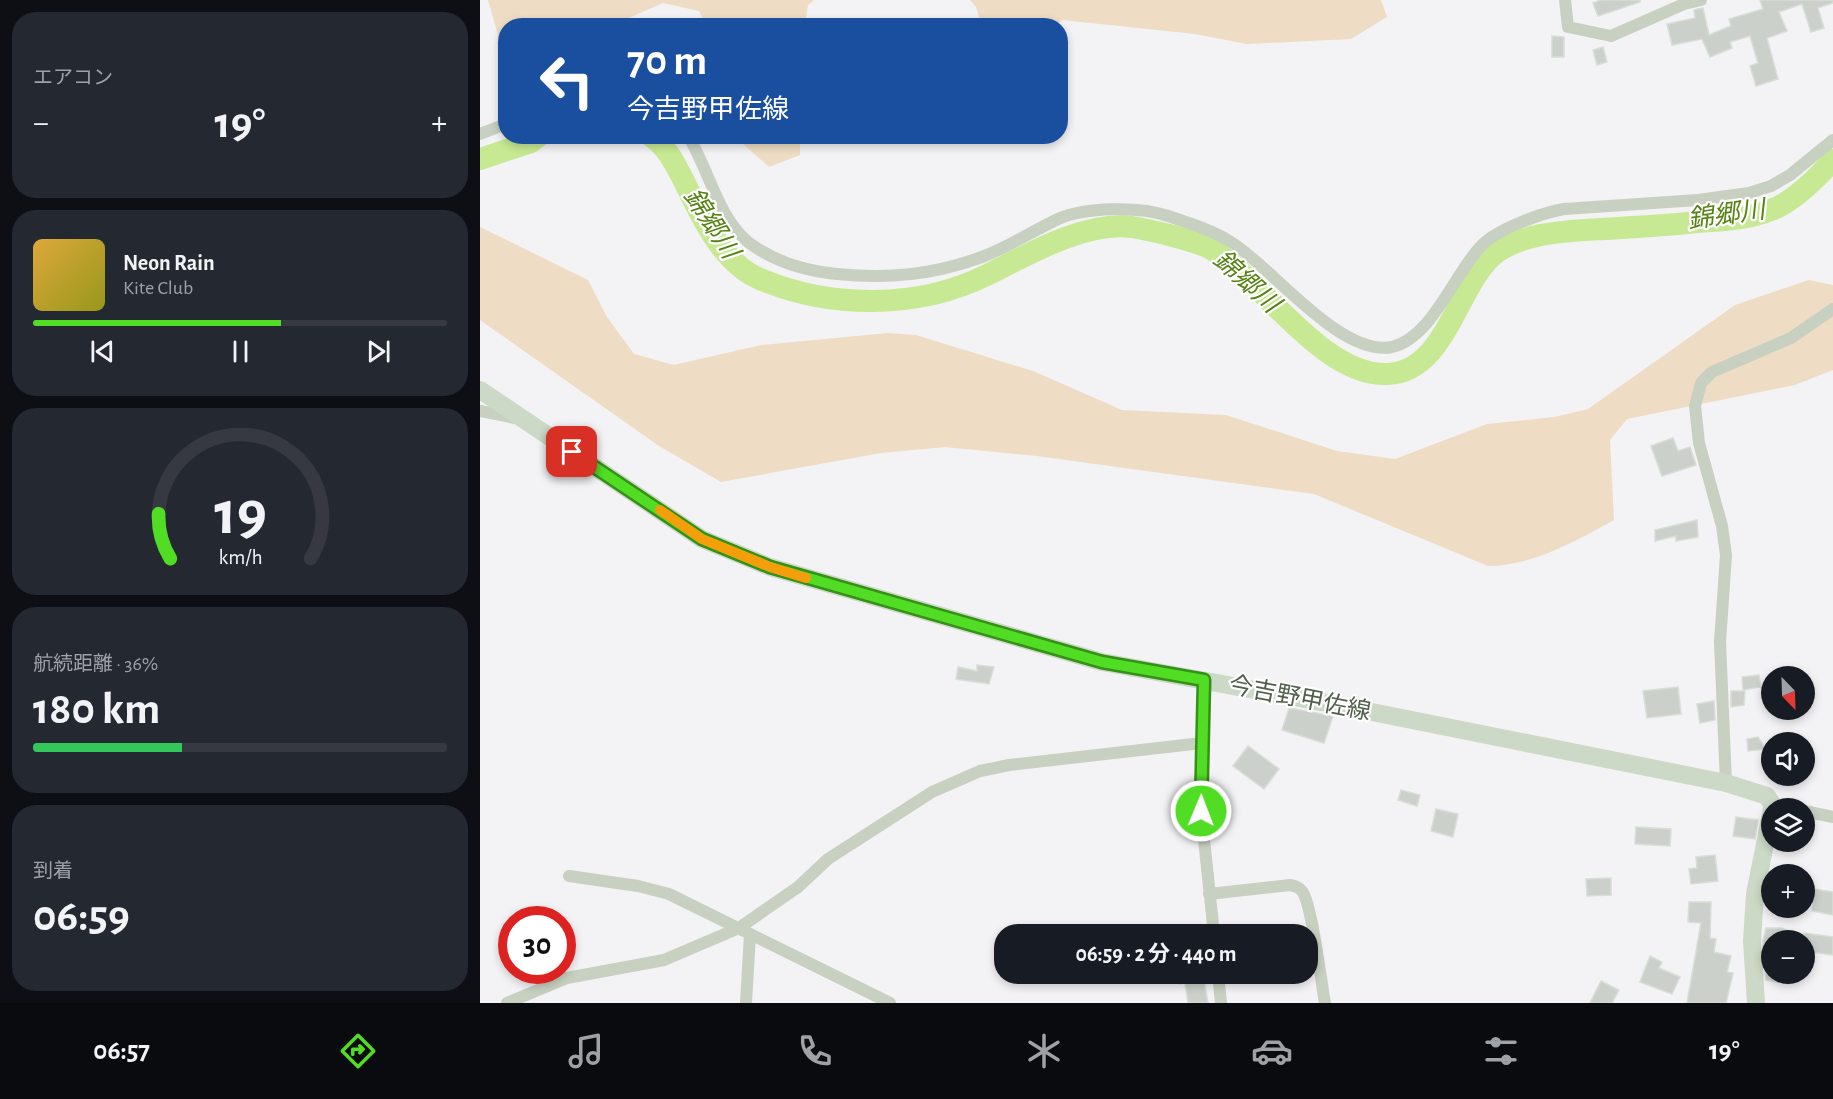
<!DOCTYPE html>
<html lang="ja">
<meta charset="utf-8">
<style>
:root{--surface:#171b24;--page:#242831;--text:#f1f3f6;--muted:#9ea1a6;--line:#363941;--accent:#51dd24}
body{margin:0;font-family:"Alegreya Sans","Noto Sans JP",sans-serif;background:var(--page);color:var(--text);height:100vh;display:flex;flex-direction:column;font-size:22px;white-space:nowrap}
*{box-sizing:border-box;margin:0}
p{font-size:20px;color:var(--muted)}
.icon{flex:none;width:33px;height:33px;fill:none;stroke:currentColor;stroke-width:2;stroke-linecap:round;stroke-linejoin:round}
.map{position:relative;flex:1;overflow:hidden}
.sheet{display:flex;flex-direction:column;gap:12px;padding:12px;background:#0d0f14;width:480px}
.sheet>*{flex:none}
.guide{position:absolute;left:18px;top:18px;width:570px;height:126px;border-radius:24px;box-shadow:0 3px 9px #0003;background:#1a4fa0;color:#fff;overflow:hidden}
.needle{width:39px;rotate:157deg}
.fabs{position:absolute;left:1281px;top:666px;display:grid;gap:12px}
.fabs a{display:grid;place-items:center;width:54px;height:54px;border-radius:50%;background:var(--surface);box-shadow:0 3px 9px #0003;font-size:30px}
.speed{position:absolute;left:18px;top:906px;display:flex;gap:12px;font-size:30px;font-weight:700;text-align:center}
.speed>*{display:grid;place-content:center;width:78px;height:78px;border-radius:50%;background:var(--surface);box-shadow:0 3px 9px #0003;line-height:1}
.speed .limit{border:9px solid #d22;background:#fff;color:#111}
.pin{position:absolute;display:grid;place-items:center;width:51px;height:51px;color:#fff;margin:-26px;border-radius:12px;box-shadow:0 3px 9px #0006}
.me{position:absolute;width:66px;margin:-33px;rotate:1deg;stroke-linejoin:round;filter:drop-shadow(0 0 4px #0008)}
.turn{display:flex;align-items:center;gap:21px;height:126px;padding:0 30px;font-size:27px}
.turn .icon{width:78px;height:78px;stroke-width:2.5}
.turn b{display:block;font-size:42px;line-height:51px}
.big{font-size:45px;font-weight:700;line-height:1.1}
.sheet .tile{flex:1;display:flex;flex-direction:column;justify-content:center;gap:9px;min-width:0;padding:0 21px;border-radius:24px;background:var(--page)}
.sheet .dial{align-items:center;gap:0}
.dial svg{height:156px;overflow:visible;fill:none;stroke:var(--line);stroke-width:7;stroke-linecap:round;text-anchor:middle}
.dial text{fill:var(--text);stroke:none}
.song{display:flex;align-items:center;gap:18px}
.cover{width:72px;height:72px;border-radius:9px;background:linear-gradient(135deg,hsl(40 70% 55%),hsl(60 70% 35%))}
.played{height:6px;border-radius:3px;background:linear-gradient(90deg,var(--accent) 60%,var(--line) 60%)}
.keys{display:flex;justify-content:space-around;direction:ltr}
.heat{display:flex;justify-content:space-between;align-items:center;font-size:33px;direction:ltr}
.charge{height:9px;border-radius:4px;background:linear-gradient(90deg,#34c759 36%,var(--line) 0)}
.trip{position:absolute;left:514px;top:924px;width:324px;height:60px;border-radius:24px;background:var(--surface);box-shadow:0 3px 9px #0003;font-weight:700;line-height:60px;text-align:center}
.menu{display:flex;height:96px;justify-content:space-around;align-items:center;background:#090b0e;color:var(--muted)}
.menu .icon{width:42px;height:42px}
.menu .on{color:var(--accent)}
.menu b{font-size:27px;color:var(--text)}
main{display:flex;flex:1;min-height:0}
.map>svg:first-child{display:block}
.green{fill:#eeddc4}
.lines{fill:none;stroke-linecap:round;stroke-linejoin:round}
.river{stroke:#c7e994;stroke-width:22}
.building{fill:#cbd1ca;stroke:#d7ddd7;stroke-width:1.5}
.minor{stroke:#c7d0c1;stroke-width:12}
.secondary{stroke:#ccd9c6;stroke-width:18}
.route-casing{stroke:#359017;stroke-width:15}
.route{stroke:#51dd24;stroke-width:10}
.slow{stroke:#f59e0b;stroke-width:10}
.labels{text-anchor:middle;stroke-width:4.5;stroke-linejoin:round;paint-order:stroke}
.street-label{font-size:24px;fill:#515f4b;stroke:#fff}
.water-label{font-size:26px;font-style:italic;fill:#568313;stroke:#fff}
</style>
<main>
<section class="sheet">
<div class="tile"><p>エアコン</p>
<div class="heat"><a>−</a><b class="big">19°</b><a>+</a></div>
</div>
<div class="tile">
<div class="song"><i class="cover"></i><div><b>Neon Rain</b><p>Kite Club</p></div></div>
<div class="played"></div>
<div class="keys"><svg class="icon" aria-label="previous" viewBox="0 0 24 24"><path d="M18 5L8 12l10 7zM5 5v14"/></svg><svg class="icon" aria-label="pause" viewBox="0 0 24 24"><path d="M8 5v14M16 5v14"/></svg><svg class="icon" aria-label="next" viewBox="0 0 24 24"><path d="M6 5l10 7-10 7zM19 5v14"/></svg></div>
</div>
<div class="tile dial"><svg viewBox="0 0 100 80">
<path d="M14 69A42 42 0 1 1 86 69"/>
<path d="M14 69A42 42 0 0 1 8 46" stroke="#51dd24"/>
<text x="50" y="56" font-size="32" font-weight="700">19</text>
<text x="50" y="72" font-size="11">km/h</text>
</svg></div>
<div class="tile"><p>航続距離 · 36%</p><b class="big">180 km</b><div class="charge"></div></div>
<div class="tile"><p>到着</p><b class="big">06:59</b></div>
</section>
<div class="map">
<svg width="1353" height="1003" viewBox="0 0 1353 1003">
<rect width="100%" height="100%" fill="#f3f2f4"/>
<!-- green -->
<g class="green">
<path d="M 8,0 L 334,0 L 328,5 L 325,25 L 226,25 L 219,11 L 183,3 L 133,25 L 26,26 L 25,60 Z"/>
<path d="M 490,0 L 901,0 L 907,17 L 871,39 L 767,44 L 715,34 L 582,20 L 576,25 L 501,25 L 496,7 Z"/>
<path d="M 255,137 L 320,137 L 320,155 L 289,167 Z"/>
<path d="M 0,227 L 108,280 L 127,317 L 154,354 L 194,365 L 281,345 L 408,333 L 436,335 L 553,371 L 642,410 L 746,415 L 857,451 L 915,459 L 1007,424 L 1075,417 L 1108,409 L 1255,305 L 1329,280 L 1353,285 L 1353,370 L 1315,385 L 1147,419 L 1130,440 L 1134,520 C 1096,541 1052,566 1008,566 L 834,494 L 557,456 L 465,447 L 401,453 L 241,482 L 179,446 L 0,320 Z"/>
</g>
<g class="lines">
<!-- river -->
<g class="river">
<path d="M 171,136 C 188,148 195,164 204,181 C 221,216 242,263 280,279 C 351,309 438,309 507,275 C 547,255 605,221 652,227 C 670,230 719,241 733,250 C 783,282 843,377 908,374 C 968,371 977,281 1017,252 C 1042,235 1075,232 1105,230 C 1142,228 1180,226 1217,222 C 1245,220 1275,219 1300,206 C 1320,195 1338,177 1353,160"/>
<path d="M 0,159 L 51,142 L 59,136"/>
</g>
</g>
<!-- building -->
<g class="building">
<path d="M 1121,0 L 1160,0 L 1160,2 L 1118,16 L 1113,3 Z"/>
<path d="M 1280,0 L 1353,0 L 1353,3 L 1338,8 L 1344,28 L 1331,32 L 1322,4 L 1299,12 L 1307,31 L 1287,38 L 1298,79 L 1276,86 L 1270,66 L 1278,63 L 1270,36 L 1250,42 L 1252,48 L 1230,57 L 1222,39 L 1192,45 L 1187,24 L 1215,18 L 1214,10 L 1223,8 L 1229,35 L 1251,26 L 1249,19 L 1283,9 Z"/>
<path d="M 1072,36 L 1084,37 L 1084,57 L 1072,57 Z"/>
<path d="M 1123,47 L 1127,62 L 1117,65 L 1113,50 Z"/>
<path d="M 1193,438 L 1198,451 L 1210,447 L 1216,465 L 1182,476 L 1171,446 Z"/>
<path d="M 1217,520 L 1218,537 L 1196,541 L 1196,536 L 1175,541 L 1175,530 Z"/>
<path d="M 497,665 L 514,667 L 509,684 L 476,679 L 478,667 L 497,671 Z"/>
<path d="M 1279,675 L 1281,687 L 1263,690 L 1262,677 Z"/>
<path d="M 1198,687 L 1201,714 L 1167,718 L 1163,691 Z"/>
<path d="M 1251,691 L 1265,691 L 1264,705 L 1251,707 Z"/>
<path d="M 1234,701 L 1235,720 L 1220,723 L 1217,704 Z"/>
<path d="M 809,708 L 853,716 L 844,743 L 802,730 Z"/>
<path d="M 1278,737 L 1286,749 L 1268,751 L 1267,739 Z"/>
<path d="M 768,746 L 799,769 L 784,789 L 753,766 Z"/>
<path d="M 921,790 L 940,795 L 937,806 L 918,800 Z"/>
<path d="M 956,809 L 978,814 L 973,837 L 951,831 Z"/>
<path d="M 1256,817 L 1278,820 L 1275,839 L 1253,836 Z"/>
<path d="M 1156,827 L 1191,829 L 1190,846 L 1155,844 Z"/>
<path d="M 1235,855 L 1238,881 L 1211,884 L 1209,869 L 1217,868 L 1216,857 Z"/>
<path d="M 1131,878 L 1131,895 L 1107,896 L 1106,879 Z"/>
<path d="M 1334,889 L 1353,892 L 1353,915 L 1332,911 Z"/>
<path d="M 1209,902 L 1231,902 L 1230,938 L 1236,939 L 1234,952 L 1251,956 L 1247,972 L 1253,973 L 1246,1003 L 1207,1003 L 1221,923 L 1208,922 Z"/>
<path d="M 1286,928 L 1302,928 L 1324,938 L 1324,933 L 1353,937 L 1353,955 L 1324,951 L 1324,940 L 1292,940 L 1292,960 L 1284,960 L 1283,941 Z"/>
<path d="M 1170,956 L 1182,962 L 1179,968 L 1200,977 L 1192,994 L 1160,982 Z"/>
<path d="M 697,974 L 730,974 L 730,979 L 724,980 L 728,1003 L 708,1003 L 705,983 L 699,984 Z"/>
<path d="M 1285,974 L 1311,974 L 1309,984 L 1286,980 Z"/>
<path d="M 1121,981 L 1139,990 L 1132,1003 L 1110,1003 Z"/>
</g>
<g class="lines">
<!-- minor -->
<g class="minor">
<path d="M 1085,0 L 1088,27 L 1131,36 L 1204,4 L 1221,0"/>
<path d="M 0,134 L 26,124"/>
<path d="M 208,136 C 229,169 237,216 268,242 C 293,261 326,271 357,274 C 409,279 452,275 502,257 C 528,247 553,231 578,219 C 605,207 660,206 688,216 C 709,223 732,230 751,242 C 792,267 860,357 912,347 C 952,338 975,272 1002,245 C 1018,229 1061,213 1084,209 L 1218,200 L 1269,193 L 1291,186 L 1310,175 L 1353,140"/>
<path d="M 0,411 L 35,418"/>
<path d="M 724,680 L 721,811 L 734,934"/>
<path d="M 1246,783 L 1240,642 L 1246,555 L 1242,526 L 1219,443 L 1215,406 L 1221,383 L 1232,372 L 1311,338 L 1353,309"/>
<path d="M 1292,804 L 1313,808"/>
<path d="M 1324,811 L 1353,817"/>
<path d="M 89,876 L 158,886 L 189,894 L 410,1003"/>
<path d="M 729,894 L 810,885 C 815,886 819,887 822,891 C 832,904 841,982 845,1003"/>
<path d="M 738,974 L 741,1003"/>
<path d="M 27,1003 L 87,978 L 184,960 L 259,928 L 318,887 L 348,859 L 452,792 L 500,771 L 529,765 L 722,743"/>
<path d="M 266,1003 L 270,934"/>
</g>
<!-- secondary -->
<g class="secondary">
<path d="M 0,390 L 222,539 L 290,567 L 622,662 L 852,704 L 1246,783 L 1287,796 L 1292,804 L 1292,808"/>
<path d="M 1276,1003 L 1272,941 L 1275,894 L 1292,809"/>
</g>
</g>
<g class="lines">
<defs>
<path id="route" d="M 92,452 L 222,539 L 290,567 L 622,662 L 724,680 L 721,811"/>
</defs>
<!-- route casing -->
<use href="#route" class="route-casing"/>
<!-- route -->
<use href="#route" class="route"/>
<!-- slow -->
<path class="slow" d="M 180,510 L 222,539 L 290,567 L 326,578"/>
</g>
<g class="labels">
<!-- street labels -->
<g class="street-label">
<text transform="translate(820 698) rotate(11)" y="8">今吉野甲佐線</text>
</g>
<!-- water labels -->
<g class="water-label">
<text transform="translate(1246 214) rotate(-8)" y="9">錦郷川</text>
<text transform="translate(232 223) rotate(57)" y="9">錦郷川</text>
<text transform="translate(767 281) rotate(42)" y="9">錦郷川</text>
</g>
</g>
</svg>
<div class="fabs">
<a><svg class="needle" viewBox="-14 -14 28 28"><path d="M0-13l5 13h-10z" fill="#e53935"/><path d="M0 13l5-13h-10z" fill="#9ea1a6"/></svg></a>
<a><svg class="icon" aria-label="sound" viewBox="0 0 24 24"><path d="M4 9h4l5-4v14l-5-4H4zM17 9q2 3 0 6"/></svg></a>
<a><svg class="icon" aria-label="layers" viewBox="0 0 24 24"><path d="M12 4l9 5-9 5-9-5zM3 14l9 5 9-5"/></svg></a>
<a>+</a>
<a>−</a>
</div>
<div class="speed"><div class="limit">30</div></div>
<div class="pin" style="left:92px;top:452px;background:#d93025"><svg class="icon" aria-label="arrive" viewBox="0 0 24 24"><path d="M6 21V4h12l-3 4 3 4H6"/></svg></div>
<svg class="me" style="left:721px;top:811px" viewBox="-20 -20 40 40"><circle r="17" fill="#51dd24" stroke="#fff" stroke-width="3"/><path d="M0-11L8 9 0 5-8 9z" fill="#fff"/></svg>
<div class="trip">06:59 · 2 分 · 440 m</div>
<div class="guide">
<div class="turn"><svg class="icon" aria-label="left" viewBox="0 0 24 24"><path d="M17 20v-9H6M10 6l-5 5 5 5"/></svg><div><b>70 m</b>今吉野甲佐線</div></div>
</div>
</div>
</main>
<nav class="menu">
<b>06:57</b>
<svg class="icon on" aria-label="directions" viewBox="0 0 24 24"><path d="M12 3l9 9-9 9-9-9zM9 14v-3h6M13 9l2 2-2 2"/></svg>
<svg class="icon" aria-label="music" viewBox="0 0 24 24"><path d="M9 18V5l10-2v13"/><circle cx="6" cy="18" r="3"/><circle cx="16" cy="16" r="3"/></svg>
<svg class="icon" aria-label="phone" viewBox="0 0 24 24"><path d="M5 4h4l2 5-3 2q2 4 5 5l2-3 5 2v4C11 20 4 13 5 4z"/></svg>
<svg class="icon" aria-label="climate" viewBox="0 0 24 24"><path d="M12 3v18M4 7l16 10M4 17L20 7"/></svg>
<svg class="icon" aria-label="car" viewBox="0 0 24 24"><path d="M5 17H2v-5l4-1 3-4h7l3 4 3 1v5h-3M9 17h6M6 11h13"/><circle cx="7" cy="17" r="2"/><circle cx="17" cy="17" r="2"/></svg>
<svg class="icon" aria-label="filters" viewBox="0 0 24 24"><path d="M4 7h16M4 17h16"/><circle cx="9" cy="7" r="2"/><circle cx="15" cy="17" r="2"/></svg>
<b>19°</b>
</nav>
